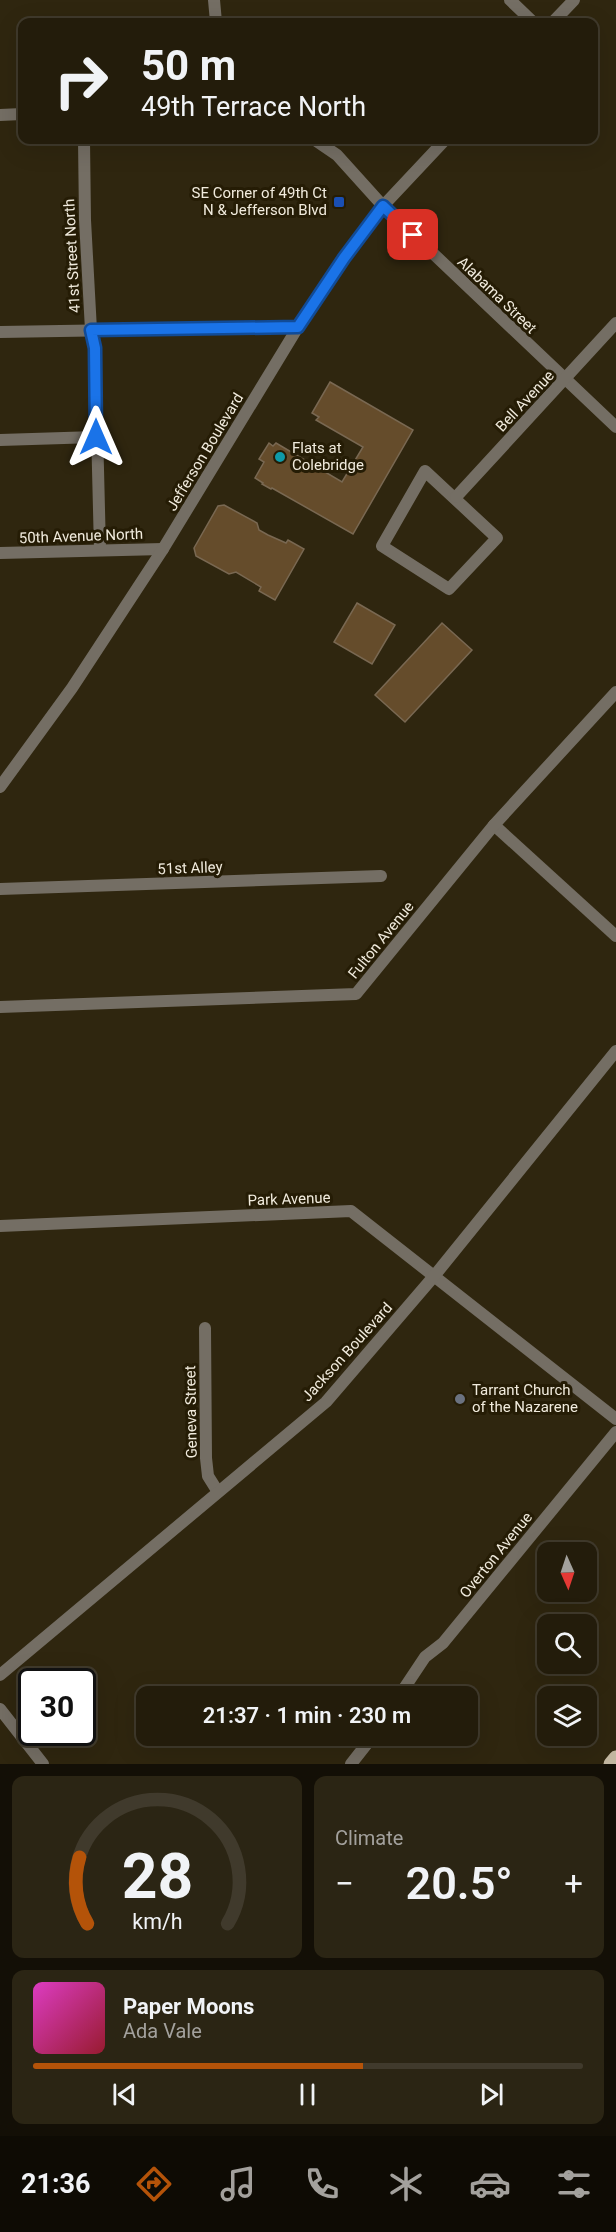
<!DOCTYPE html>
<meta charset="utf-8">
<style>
:root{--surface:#231c0b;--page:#2b2514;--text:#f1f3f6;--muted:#a3a19d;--line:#403a2c;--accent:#b45309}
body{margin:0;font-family:Roboto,sans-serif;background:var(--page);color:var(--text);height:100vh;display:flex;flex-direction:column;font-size:22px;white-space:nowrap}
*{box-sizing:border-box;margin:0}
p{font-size:20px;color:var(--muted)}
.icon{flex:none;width:33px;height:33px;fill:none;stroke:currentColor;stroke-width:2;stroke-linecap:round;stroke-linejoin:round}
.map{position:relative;height:1764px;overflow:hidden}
.panel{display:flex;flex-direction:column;gap:12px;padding:12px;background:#130f06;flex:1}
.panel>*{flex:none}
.hud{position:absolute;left:18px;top:18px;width:580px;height:126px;border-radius:12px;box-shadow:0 6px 24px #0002,0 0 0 2px var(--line);background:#231c0b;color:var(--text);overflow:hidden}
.needle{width:39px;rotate:177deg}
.fabs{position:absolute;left:537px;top:1542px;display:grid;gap:12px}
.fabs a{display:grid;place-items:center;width:60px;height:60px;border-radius:12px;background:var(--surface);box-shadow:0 6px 24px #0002,0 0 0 2px var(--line);font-size:30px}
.speed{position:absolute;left:18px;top:1668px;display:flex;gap:12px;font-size:30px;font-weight:700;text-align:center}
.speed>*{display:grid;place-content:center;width:78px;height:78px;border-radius:50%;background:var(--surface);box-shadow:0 6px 24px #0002,0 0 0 2px var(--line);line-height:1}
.speed .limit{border:3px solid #111;border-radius:9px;background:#fff;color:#111}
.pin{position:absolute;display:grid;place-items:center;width:51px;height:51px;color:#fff;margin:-26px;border-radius:12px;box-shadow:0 3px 9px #0006}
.me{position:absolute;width:66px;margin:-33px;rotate:0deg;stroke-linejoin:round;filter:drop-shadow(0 0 4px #0008)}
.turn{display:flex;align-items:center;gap:21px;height:126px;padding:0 24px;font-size:27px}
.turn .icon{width:78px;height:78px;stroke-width:2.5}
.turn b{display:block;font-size:42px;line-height:51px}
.big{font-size:45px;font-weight:600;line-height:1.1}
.panel .widget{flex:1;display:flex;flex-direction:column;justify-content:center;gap:9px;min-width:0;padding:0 21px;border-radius:12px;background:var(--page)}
.panel .dial{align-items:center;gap:0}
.dial svg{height:156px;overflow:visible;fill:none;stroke:var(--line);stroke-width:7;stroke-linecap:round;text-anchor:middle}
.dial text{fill:var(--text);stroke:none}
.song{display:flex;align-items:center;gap:18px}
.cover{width:72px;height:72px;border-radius:9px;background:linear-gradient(135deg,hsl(310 70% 55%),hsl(350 70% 35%))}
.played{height:6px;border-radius:3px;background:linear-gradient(90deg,var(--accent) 60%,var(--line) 60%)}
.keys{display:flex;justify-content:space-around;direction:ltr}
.heat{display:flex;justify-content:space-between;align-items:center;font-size:33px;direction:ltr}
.panel .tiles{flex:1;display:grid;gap:12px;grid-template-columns:1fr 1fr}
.widget:last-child{grid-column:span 2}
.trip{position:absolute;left:136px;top:1686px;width:342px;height:60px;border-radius:12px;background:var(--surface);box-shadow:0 6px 24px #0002,0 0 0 2px var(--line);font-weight:600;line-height:60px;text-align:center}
.dock{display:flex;height:96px;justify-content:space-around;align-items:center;background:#0e0b04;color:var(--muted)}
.dock .icon{width:42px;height:42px}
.dock .current{color:var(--accent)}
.dock b{font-size:27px;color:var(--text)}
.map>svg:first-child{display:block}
.building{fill:#654c2b;stroke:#796852;stroke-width:1.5}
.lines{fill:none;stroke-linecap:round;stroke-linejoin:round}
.minor{stroke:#746e64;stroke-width:12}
.tertiary{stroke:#746e64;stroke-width:12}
.primary{stroke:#c2b6a0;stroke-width:15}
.route-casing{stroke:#114b97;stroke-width:15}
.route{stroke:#1a73e8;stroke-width:10}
.transit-dot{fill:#1a4fb4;stroke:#251c05;stroke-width:2}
.culture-dot{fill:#0f9aa8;stroke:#251c05;stroke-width:2}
.worship-dot{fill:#6b7280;stroke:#251c05;stroke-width:2}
.labels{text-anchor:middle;stroke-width:6;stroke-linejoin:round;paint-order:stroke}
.poi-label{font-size:15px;fill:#f1ebdd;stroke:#251c05;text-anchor:start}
.street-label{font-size:15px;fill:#f1ebdd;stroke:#251c05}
</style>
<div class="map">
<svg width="616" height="1764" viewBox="0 0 616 1764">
<rect width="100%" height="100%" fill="#2f260f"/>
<!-- building -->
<g class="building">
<path d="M 330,382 L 413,430 L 353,534 L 272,488 L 271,489 L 262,484 L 263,483 L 255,478 L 264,462 L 259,459 L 269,443 L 273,446 L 276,443 L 342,482 L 363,447 L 316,420 L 319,417 L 312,413 Z"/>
<path d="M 224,505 L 257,523 L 259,530 L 268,535 L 286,543 L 288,540 L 304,549 L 275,600 L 259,591 L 261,587 L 236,572 L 229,574 L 196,556 L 194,548 L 218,506 Z"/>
<path d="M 357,603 L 395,625 L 372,664 L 334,642 Z"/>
<path d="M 442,623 L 472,650 L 405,722 L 375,695 Z"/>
</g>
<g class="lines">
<!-- minor -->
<g class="minor">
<path d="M 214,0 L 216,22"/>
<path d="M 510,0 L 533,22"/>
<path d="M 553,22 L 574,0"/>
<path d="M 0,115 L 22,114"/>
<path d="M 84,140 L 85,220 L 91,330 L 95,348 L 100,550"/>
<path d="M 315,140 L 337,155 L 383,206 L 616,427"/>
<path d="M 0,332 L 298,327"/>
<path d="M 0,440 L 96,437"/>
<path d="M 425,471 L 497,538 L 449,589 L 382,546 Z"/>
<path d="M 456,497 L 616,323"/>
<path d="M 0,553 L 163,549"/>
<path d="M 0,787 L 72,688 L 163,549 L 298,327 L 344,257 L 383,206 L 445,140"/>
<path d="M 494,825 L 616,936"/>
<path d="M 0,889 L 381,876"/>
<path d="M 0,1007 L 356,994 L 494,825 L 616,692"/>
<path d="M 0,1226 L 351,1211 L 616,1419"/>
<path d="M 205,1328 L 206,1458 L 208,1476 L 218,1492"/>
<path d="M 399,1696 L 425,1657 L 443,1643 L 616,1432"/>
<path d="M 0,1709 L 43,1764"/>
<path d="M 351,1764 L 373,1736"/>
</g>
<!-- tertiary -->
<path class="tertiary" d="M 0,1675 L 326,1402 L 435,1275 L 616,1051"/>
<!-- primary -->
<path class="primary" d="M 611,1764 L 616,1758"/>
</g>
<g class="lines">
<defs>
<path id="route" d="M 96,437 L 95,348 L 91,330 L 298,327 L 344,258 L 383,206 L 413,235"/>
</defs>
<!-- route casing -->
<use href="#route" class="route-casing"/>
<!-- route -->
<use href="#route" class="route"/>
</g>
<!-- markers -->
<rect class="transit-dot" x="333" y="196" width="12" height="12" rx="3"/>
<circle class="culture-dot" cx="280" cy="457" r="6"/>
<circle class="worship-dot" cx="460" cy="1399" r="6"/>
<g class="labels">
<!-- poi labels -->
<g class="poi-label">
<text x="327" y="198" text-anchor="end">SE Corner of 49th Ct<tspan x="327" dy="17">N &amp; Jefferson Blvd</tspan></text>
<text x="292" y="453">Flats at<tspan x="292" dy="17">Colebridge</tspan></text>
<text x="472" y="1395">Tarrant Church<tspan x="472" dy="17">of the Nazarene</tspan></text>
</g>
<!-- street labels -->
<g class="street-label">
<text transform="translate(72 256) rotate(-93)" y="5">41st Street North</text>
<text transform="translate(497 295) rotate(44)" y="5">Alabama Street</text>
<text transform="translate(525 401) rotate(-47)" y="5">Bell Avenue</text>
<text transform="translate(205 452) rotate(-59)" y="5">Jefferson Boulevard</text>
<text transform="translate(81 536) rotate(-2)" y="5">50th Avenue North</text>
<text transform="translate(190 868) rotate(-2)" y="5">51st Alley</text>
<text transform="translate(381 940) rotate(-51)" y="5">Fulton Avenue</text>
<text transform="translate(289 1199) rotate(-2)" y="5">Park Avenue</text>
<text transform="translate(347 1352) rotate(-48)" y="5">Jackson Boulevard</text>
<text transform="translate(191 1412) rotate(-91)" y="5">Geneva Street</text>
<text transform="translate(496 1555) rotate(-51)" y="5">Overton Avenue</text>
</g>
</g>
</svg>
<div class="fabs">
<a><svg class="needle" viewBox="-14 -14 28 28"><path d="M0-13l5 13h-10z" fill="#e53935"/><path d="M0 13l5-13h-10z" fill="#a3a19d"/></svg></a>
<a><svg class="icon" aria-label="search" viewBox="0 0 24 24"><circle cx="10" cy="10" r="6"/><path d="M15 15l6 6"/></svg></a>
<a><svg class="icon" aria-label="layers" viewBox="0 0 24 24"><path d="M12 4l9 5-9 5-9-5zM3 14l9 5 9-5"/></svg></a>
</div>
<div class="speed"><div class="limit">30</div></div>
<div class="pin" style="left:413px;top:235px;background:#d93025"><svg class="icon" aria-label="arrive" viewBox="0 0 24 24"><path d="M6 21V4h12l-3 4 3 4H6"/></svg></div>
<svg class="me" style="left:96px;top:437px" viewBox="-20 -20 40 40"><path d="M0-17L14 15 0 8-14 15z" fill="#1a73e8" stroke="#fff" stroke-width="4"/></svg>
<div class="trip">21:37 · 1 min · 230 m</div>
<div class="hud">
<div class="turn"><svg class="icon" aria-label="right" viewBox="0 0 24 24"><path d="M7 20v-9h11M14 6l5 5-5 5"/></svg><div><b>50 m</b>49th Terrace North</div></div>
</div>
</div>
<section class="panel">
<div class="tiles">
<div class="widget dial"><svg viewBox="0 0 100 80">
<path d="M14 69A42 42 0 1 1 86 69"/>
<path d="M14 69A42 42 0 0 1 10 35" stroke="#b45309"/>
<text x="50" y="56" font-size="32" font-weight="700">28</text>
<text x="50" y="72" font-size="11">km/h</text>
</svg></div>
<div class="widget"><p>Climate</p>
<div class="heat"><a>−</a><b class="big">20.5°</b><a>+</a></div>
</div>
<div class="widget">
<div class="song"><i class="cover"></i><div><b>Paper Moons</b><p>Ada Vale</p></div></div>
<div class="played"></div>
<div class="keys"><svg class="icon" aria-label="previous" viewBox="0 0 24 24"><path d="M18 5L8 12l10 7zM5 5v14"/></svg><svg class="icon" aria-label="pause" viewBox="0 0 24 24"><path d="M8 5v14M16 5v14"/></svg><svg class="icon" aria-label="next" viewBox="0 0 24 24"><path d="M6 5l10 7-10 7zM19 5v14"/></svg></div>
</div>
</div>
</section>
<nav class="dock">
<b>21:36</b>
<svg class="icon current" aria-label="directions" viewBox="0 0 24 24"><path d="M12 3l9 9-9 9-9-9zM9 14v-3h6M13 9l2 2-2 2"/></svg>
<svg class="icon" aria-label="music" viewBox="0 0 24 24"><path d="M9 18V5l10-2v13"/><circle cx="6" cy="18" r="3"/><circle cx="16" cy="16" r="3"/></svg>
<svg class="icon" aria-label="phone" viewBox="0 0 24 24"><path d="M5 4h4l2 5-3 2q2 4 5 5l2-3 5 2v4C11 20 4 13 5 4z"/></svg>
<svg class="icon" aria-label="climate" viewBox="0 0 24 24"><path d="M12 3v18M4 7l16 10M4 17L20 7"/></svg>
<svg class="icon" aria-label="car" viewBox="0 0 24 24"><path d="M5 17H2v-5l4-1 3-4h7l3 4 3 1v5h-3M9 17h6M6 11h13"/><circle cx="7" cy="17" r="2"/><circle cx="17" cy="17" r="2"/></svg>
<svg class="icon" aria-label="filters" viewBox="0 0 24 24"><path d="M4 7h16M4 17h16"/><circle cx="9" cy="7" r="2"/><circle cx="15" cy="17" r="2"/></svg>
</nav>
